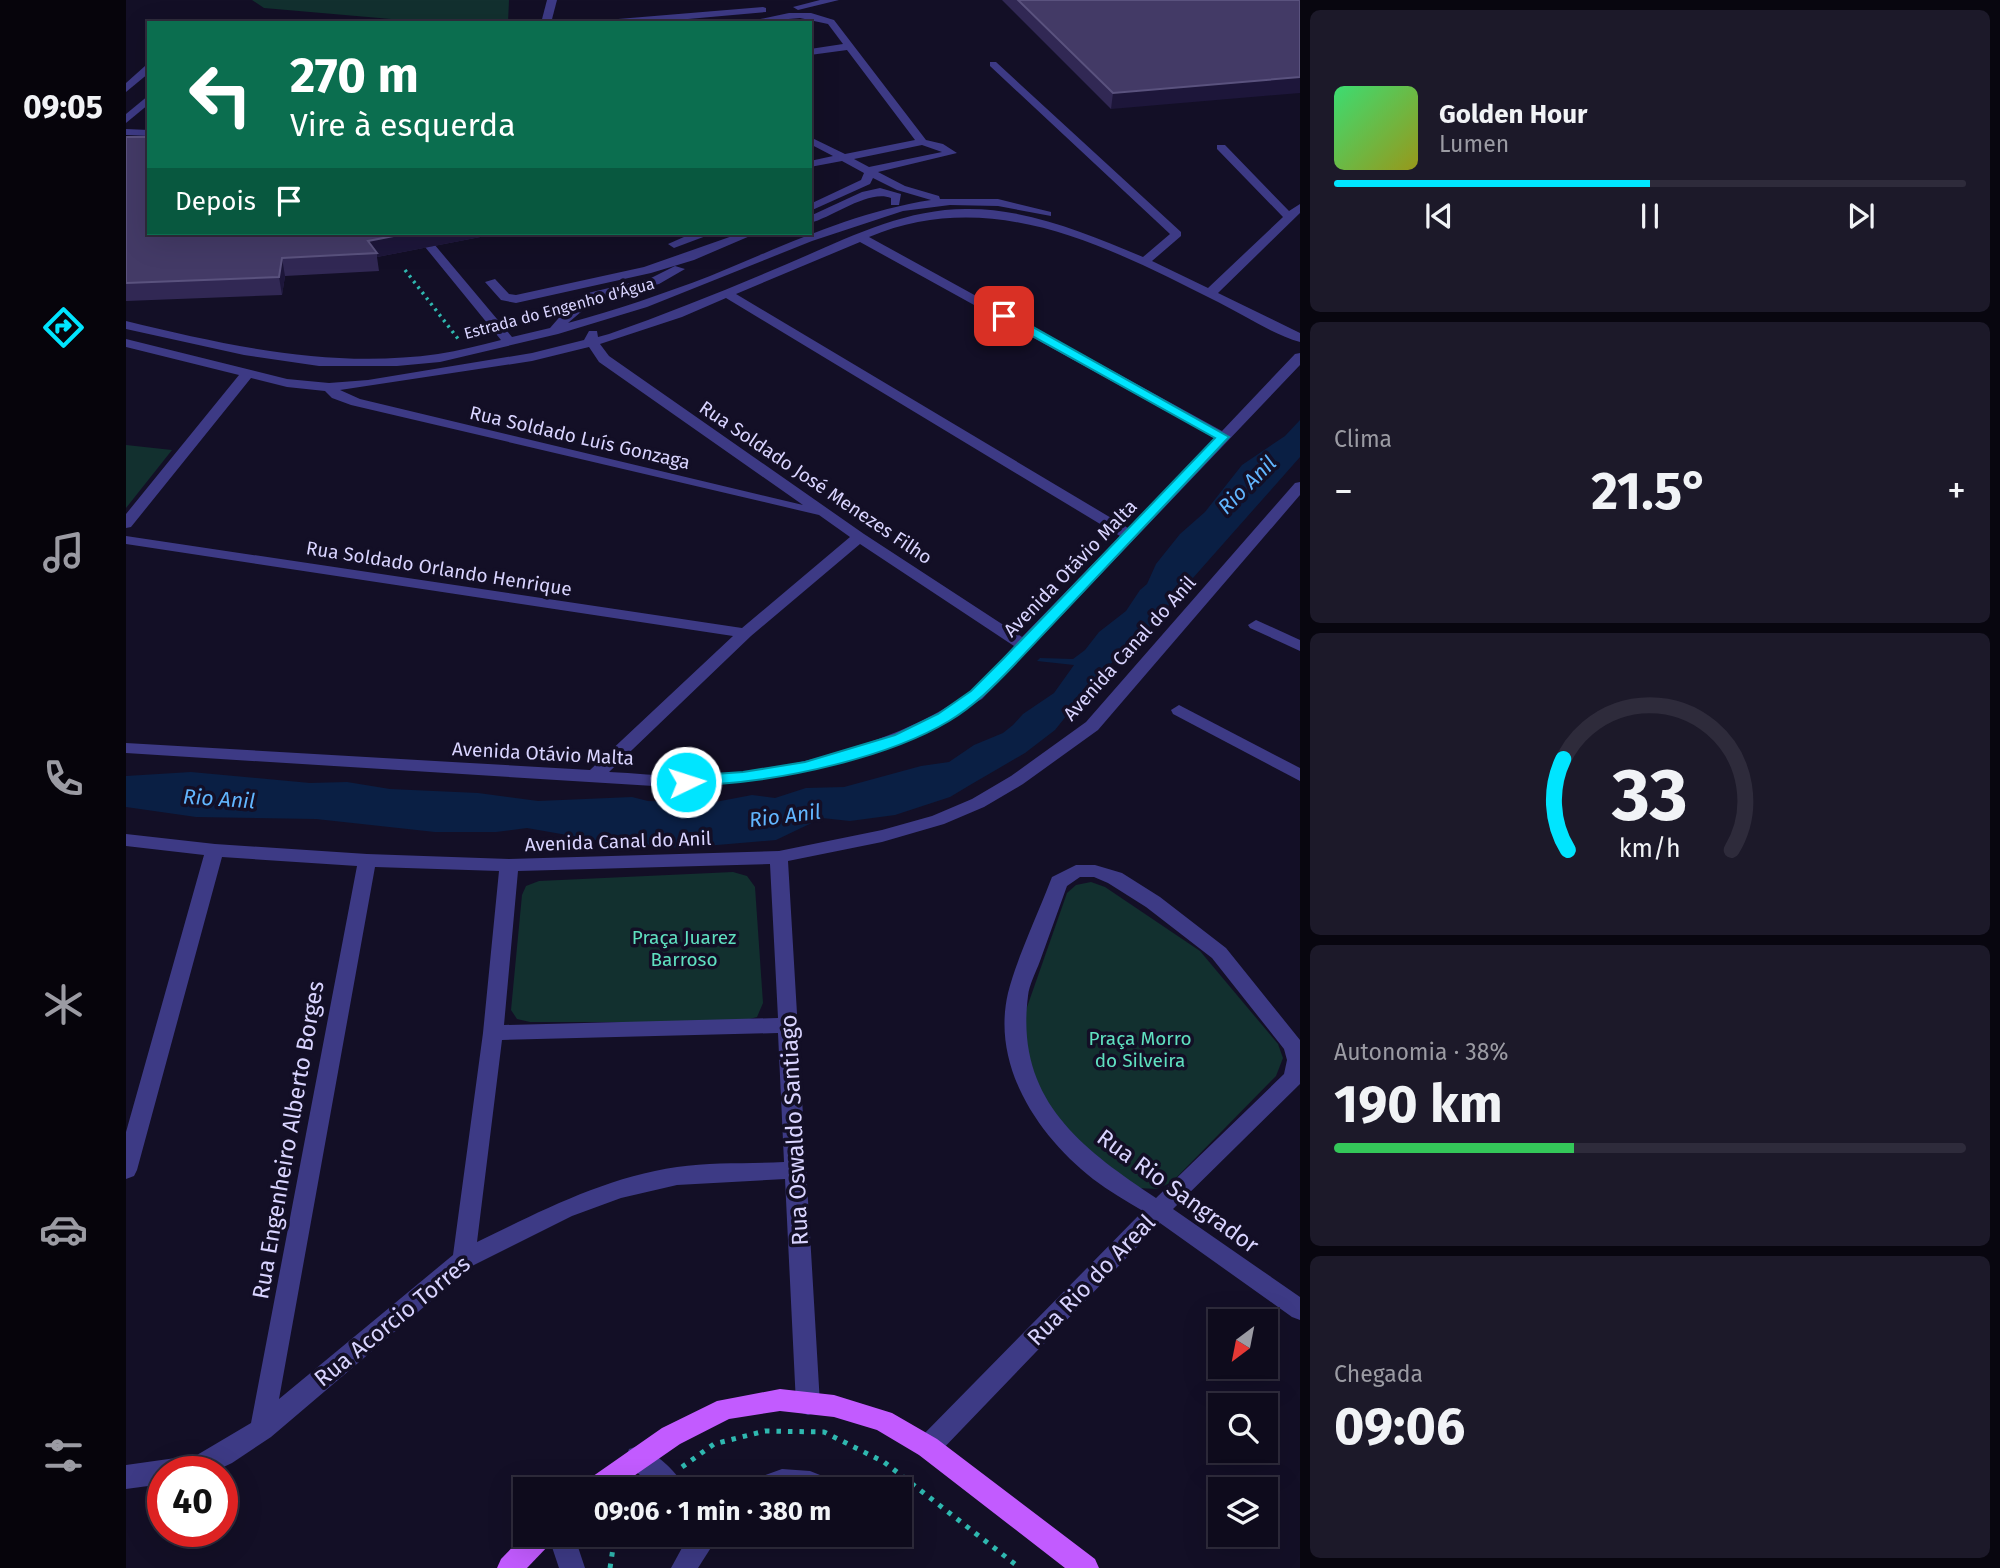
<!DOCTYPE html>
<html lang="pt">
<meta charset="utf-8">
<style>
:root{--surface:#0e0b1c;--page:#1c1929;--text:#f1f3f6;--muted:#9b9ba3;--line:#2e2b3b;--accent:#00e5ff}
body{margin:0;font-family:"Fira Sans",sans-serif;background:var(--page);color:var(--text);height:100vh;display:flex;flex-direction:column;font-size:26px;white-space:nowrap}
*{box-sizing:border-box;margin:0}
p{font-size:23px;color:var(--muted)}
.icon{flex:none;width:38px;height:38px;fill:none;stroke:currentColor;stroke-width:2;stroke-linecap:round;stroke-linejoin:round}
.map{position:relative;flex:1;overflow:hidden}
.side{display:flex;flex-direction:column;gap:10px;padding:10px;background:#08060f;width:700px}
.side>*{flex:none}
.guide{position:absolute;left:21px;top:21px;width:665px;height:214px;border-radius:0px;box-shadow:0 7px 28px #0002,0 0 0 2px var(--line);background:#0b6e4f;color:#fff;overflow:hidden}
.needle{width:46px;rotate:212deg}
.buttons{position:absolute;left:1082px;top:1309px;display:grid;gap:14px}
.buttons a{display:grid;place-items:center;width:70px;height:70px;border-radius:0px;background:var(--surface);box-shadow:0 7px 28px #0002,0 0 0 2px var(--line);font-size:35px}
.speed{position:absolute;left:21px;top:1456px;display:flex;gap:14px;font-size:35px;font-weight:700;text-align:center}
.speed>*{display:grid;place-content:center;width:91px;height:91px;border-radius:50%;background:var(--surface);box-shadow:0 7px 28px #0002,0 0 0 2px var(--line);line-height:1}
.speed .limit{border:10px solid #d22;background:#fff;color:#111}
.pin{position:absolute;display:grid;place-items:center;width:60px;height:60px;color:#fff;margin:-30px;border-radius:14px;box-shadow:0 4px 10px #0006}
.me{position:absolute;width:77px;margin:-38px;rotate:86deg;stroke-linejoin:round;filter:drop-shadow(0 0 5px #0008)}
.turn{display:flex;align-items:center;gap:24px;height:147px;padding:0 28px;font-size:32px}
.turn .icon{width:91px;height:91px;stroke-width:2.5}
.turn b{display:block;font-size:49px;line-height:60px}
.then{display:flex;align-items:center;height:66px;padding:0 28px;background:#0003;gap:14px;font-size:26px}
.big{font-size:52px;font-weight:700;line-height:1.1}
.side .tile{flex:1;display:flex;flex-direction:column;justify-content:center;gap:10px;min-width:0;padding:0 24px;border-radius:10px;background:var(--page)}
.side .dial{align-items:center;gap:0}
.dial svg{height:182px;overflow:visible;fill:none;stroke:var(--line);stroke-width:7;stroke-linecap:round;text-anchor:middle}
.dial text{fill:var(--text);stroke:none}
.song{display:flex;align-items:center;gap:21px}
.cover{width:84px;height:84px;border-radius:10px;background:linear-gradient(135deg,hsl(140 70% 55%),hsl(60 70% 35%))}
.played{height:7px;border-radius:4px;background:linear-gradient(90deg,var(--accent) 50%,var(--line) 50%)}
.keys{display:flex;justify-content:space-around;direction:ltr}
.heat{display:flex;justify-content:space-between;align-items:center;font-size:38px;direction:ltr}
.charge{height:10px;border-radius:5px;background:linear-gradient(90deg,#34c759 38%,var(--line) 0)}
.trip{position:absolute;left:387px;top:1477px;width:399px;height:70px;border-radius:0px;background:var(--surface);box-shadow:0 7px 28px #0002,0 0 0 2px var(--line);font-weight:700;line-height:70px;text-align:center}
main{display:flex;flex:1;min-height:0}
.tabs{display:flex;flex-direction:column;width:126px;justify-content:space-around;align-items:center;background:#06040b;color:var(--muted)}
.tabs .icon{width:49px;height:49px}
.tabs .selected{color:var(--accent)}
.tabs b{font-size:32px;color:var(--text)}
.map>svg:first-child{display:block}
.green{fill:#12302f}
.water{fill:#0a1f44}
.lines{fill:none;stroke-linecap:round;stroke-linejoin:round}
.path-far1{stroke:#2fb8b0;stroke-width:3.5;stroke-dasharray:2.5 4.5;stroke-linecap:butt}
.path{stroke:#2fb8b0;stroke-width:5;stroke-dasharray:4.5 7;stroke-linecap:butt}
.minor{fill:#3d3a85;fill-rule:evenodd}
.major{fill:#c25bff;fill-rule:evenodd}
.wall{fill:#312854}
.shaded-wall{fill:#1d163a}
.building{fill:#433a66;stroke:#5a527e;stroke-width:2}
.route{fill:#00e5ff;stroke:#0095a6;stroke-width:2}
.labels{text-anchor:middle;stroke-width:7;stroke-linejoin:round;paint-order:stroke}
.far-street-label{font-size:16px;fill:#d9d4ff;stroke:#130f26}
.street-label{font-size:19px;fill:#d9d4ff;stroke:#130f26}
.park-label{font-size:19px;fill:#5fe0c0;stroke:#130f26}
.water-label{font-size:21px;font-style:italic;fill:#62b6ff;stroke:#130f26}
.near-street-label{font-size:23px;fill:#d9d4ff;stroke:#130f26}
</style>
<main>
<nav class="tabs">
<b>09:05</b>
<svg class="icon selected" aria-label="directions" viewBox="0 0 24 24"><path d="M12 3l9 9-9 9-9-9zM9 14v-3h6M13 9l2 2-2 2"/></svg>
<svg class="icon" aria-label="music" viewBox="0 0 24 24"><path d="M9 18V5l10-2v13"/><circle cx="6" cy="18" r="3"/><circle cx="16" cy="16" r="3"/></svg>
<svg class="icon" aria-label="phone" viewBox="0 0 24 24"><path d="M5 4h4l2 5-3 2q2 4 5 5l2-3 5 2v4C11 20 4 13 5 4z"/></svg>
<svg class="icon" aria-label="climate" viewBox="0 0 24 24"><path d="M12 3v18M4 7l16 10M4 17L20 7"/></svg>
<svg class="icon" aria-label="car" viewBox="0 0 24 24"><path d="M5 17H2v-5l4-1 3-4h7l3 4 3 1v5h-3M9 17h6M6 11h13"/><circle cx="7" cy="17" r="2"/><circle cx="17" cy="17" r="2"/></svg>
<svg class="icon" aria-label="filters" viewBox="0 0 24 24"><path d="M4 7h16M4 17h16"/><circle cx="9" cy="7" r="2"/><circle cx="15" cy="17" r="2"/></svg>
</nav>
<div class="map">
<svg width="1174" height="1568" viewBox="0 0 1174 1568">
<rect width="100%" height="100%" fill="#130f26"/>
<!-- green -->
<g class="green">
<path d="M 126,0 L 383,0 L 382,23 L 378,23 L 288,21 L 138,8 Z"/>
<path d="M 0,445 L 46,450 L 0,508 Z"/>
<path d="M 607,872 L 621,876 L 629,887 L 637,1003 L 631,1017 L 613,1022 L 404,1022 L 391,1019 L 385,1010 L 396,895 L 400,886 L 413,881 Z"/>
<path d="M 965,882 L 979,887 L 1074,951 L 1152,1044 L 1157,1058 L 1150,1076 L 1046,1182 L 1031,1189 L 1012,1188 L 940,1133 L 914,1096 L 898,1037 L 900,1010 L 941,893 L 950,885 Z"/>
</g>
<!-- water -->
<path class="water" d="M 1174,420 L 1174,457 L 1005,648 L 978,669 L 929,730 L 899,753 L 844,785 L 824,797 L 769,815 L 724,821 L 696,818 L 650,840 L 556,848 L 481,842 L 401,828 L 370,832 L 309,832 L 190,819 L 70,817 L 0,807 L 0,776 L 65,772 L 184,783 L 221,782 L 264,789 L 352,793 L 412,801 L 506,797 L 522,801 L 584,803 L 626,795 L 649,798 L 680,788 L 718,787 L 795,766 L 823,762 L 848,745 L 877,733 L 887,725 L 897,714 L 928,693 L 948,665 L 911,661 L 914,658 L 947,659 L 959,650 L 973,632 L 1000,611 L 1014,590 L 1021,584 L 1030,564 L 1054,534 L 1079,512 L 1116,465 L 1159,436 Z"/>
<g class="lines">
<!-- path-far1 -->
<path class="path-far1" d="M 279,270 L 333,340"/>
<!-- path -->
<g class="path">
<path d="M 556,1467 L 588,1444 L 639,1431 L 698,1432 L 758,1462 L 894,1568"/>
<path d="M 484,1568 L 489,1535"/>
</g>
<!-- minor -->
<g class="minor">
<path d="M 421,0 L 431,0 L 425,23 L 415,23 Z"/>
<path d="M 694,0 L 713,0 L 672,10 L 667,7 Z"/>
<path d="M 637,7 L 640,8 L 640,12 L 517,23 L 475,23 L 480,20 Z"/>
<path d="M 663,13 L 685,13 L 708,20 L 800,140 L 817,144 L 831,153 L 752,172 L 779,186 L 813,196 L 814,199 L 872,199 L 925,212 L 925,216 L 872,206 L 824,205 L 777,211 L 686,241 L 521,307 L 432,334 L 314,362 L 271,366 L 193,366 L 118,355 L 0,329 L 0,321 C 103,346 206,369 312,354 C 333,351 354,345 375,340 L 295,242 L 295,238 L 303,238 L 386,337 L 424,328 L 438,312 L 462,293 L 525,278 L 549,266 L 559,269 L 533,284 L 470,299 L 442,323 C 490,310 537,294 584,276 C 657,246 727,212 805,200 L 771,190 L 747,178 L 744,184 L 684,211 L 684,204 L 735,180 L 738,173 L 716,161 L 684,167 L 684,161 L 707,156 L 684,144 L 684,137 L 719,154 L 789,140 L 721,50 L 684,55 L 684,49 L 717,44 L 702,24 L 674,18 L 615,23 ZM 796,145 L 816,152 L 743,167 L 728,159 Z"/>
<path d="M 864,62 L 870,62 L 1055,232 L 1055,236 L 1026,261 L 1082,288 L 1157,217 L 1091,149 L 1091,145 L 1099,145 L 1163,211 L 1174,204 L 1174,213 L 1092,293 L 1174,333 L 1174,342 C 1146,334 1118,315 1092,302 C 984,248 868,185 743,237 L 1096,431 L 1169,354 L 1174,353 L 1174,365 L 856,699 L 788,737 L 718,762 L 638,779 L 560,788 L 0,753 L 0,743 L 464,770 L 607,636 L 0,544 L 0,536 L 616,628 L 724,537 L 693,515 L 225,405 L 206,398 L 199,391 L 161,387 L 125,378 L 5,527 L 0,528 L 0,514 L 113,375 L 0,347 L 0,339 L 161,379 L 203,383 L 242,380 L 406,353 L 458,340 L 463,331 L 471,331 L 472,337 L 483,334 C 543,313 602,289 661,264 C 720,239 778,208 843,209 C 903,209 962,234 1017,257 L 1044,234 L 864,66 ZM 734,242 L 1089,438 L 1002,528 L 610,294 ZM 600,298 L 994,536 L 896,637 L 738,534 L 483,356 L 474,344 L 556,317 ZM 463,347 L 473,362 L 677,505 L 234,399 L 214,390 L 406,361 ZM 734,544 L 888,646 C 874,661 860,680 843,692 C 775,744 643,777 558,776 C 533,776 508,773 483,772 L 625,636 Z"/>
<path d="M 23,65 L 23,73 L 0,92 L 0,83 L 19,66 Z"/>
<path d="M 23,95 L 23,104 L 0,123 L 0,114 Z"/>
<path d="M 0,129 L 23,130 L 23,136 L 0,135 Z"/>
<path d="M 754,188 L 775,194 L 773,205 L 765,205 L 765,198 C 743,189 707,217 684,223 L 684,216 L 736,192 Z"/>
<path d="M 567,233 L 579,233 L 580,236 L 548,248 L 542,244 Z"/>
<path d="M 615,233 L 631,233 L 568,260 L 525,273 L 390,303 L 375,300 L 359,282 L 369,279 L 383,294 L 390,295 L 518,267 Z"/>
<path d="M 1174,482 L 1174,495 L 972,730 L 897,784 L 858,807 L 818,824 L 756,842 L 662,861 L 694,1404 L 691,1412 L 682,1415 L 673,1412 L 670,1404 L 659,1179 L 551,1185 L 495,1198 L 446,1216 L 346,1266 L 145,1437 L 106,1463 L 87,1472 L 37,1472 L 37,1484 L 0,1489 L 0,1465 L 71,1455 L 125,1423 L 231,866 L 96,857 L 11,1170 L 8,1176 L 0,1179 L 0,1132 L 78,855 L 0,846 L 0,834 L 89,844 L 241,854 L 383,859 L 653,851 L 756,830 L 806,816 L 846,799 L 885,776 L 960,722 L 1169,483 ZM 644,864 L 652,1018 L 378,1025 L 392,871 ZM 249,867 L 373,871 L 357,1033 L 327,1255 L 153,1399 ZM 652,1033 L 658,1162 C 623,1164 586,1162 551,1167 C 480,1177 415,1211 351,1242 L 376,1040 Z"/>
<path d="M 1130,620 L 1174,640 L 1174,651 L 1124,628 L 1122,625 Z"/>
<path d="M 1053,705 L 1174,768 L 1174,781 L 1047,714 L 1045,710 Z"/>
<path d="M 950,865 L 969,865 L 996,873 L 1034,897 L 1100,948 L 1174,1040 L 1174,1084 L 1047,1209 L 1174,1297 L 1174,1320 L 1166,1317 L 1034,1223 L 811,1455 L 802,1458 L 793,1455 L 790,1447 L 793,1439 L 1017,1211 C 1000,1201 983,1191 967,1179 C 912,1136 865,1066 882,993 C 891,958 911,916 924,882 L 926,877 ZM 954,877 L 968,877 L 982,883 L 1020,907 L 1086,958 L 1158,1049 L 1161,1060 L 1158,1074 L 1030,1198 C 953,1147 889,1098 902,996 C 903,985 910,972 914,961 C 923,936 932,911 941,886 Z"/>
<path d="M 512,1446 C 529,1452 553,1473 559,1489 L 529,1489 L 503,1465 L 500,1457 L 503,1449 Z"/>
<path d="M 656,1469 L 684,1471 L 709,1481 L 712,1489 L 620,1489 L 623,1481 Z"/>
<path d="M 422,1535 L 448,1535 L 459,1568 L 433,1568 Z"/>
<path d="M 563,1535 L 593,1535 L 572,1568 L 545,1568 Z"/>
</g>
<!-- major -->
<g class="major">
<path d="M 654,1389 L 708,1395 L 766,1413 L 811,1439 L 969,1559 L 973,1568 L 939,1568 L 793,1455 L 751,1430 L 708,1417 L 654,1411 L 603,1419 L 554,1444 L 489,1489 L 457,1489 L 460,1481 L 536,1428 L 591,1401 Z"/>
<path d="M 399,1534 L 428,1535 L 424,1544 L 401,1568 L 371,1568 L 375,1559 Z"/>
</g>
</g>
<!-- wall -->
<g class="wall">
<path d="M 876,0 L 1174,0 L 985,109 Z"/>
<path d="M 0,137 L 23,233 L 375,233 L 251,257 L 253,271 L 159,276 L 156,295 L 0,301 Z"/>
</g>
<!-- shaded-wall -->
<g class="shaded-wall">
<path d="M 1174,77 L 1174,93 L 985,109 L 987,93 Z"/>
<path d="M 283,233 L 375,233 L 251,257 L 251,253 L 242,241 Z"/>
<path d="M 156,258 L 159,276 L 156,295 L 153,277 Z"/>
</g>
<!-- building -->
<g class="building">
<path d="M 892,0 L 1174,0 L 1174,77 L 987,93 Z"/>
<path d="M 0,137 L 23,137 L 23,233 L 283,233 L 242,241 L 251,253 L 156,258 L 153,277 L 0,283 Z"/>
</g>
<!-- route -->
<path class="route" d="M 874,313 L 882,313 L 1103,437 L 888,665 C 868,686 848,706 823,721 C 763,757 662,779 592,784 C 580,785 566,788 555,785 L 552,782 L 560,776 L 617,772 L 679,762 L 769,735 L 812,714 L 845,691 L 877,659 L 1089,438 L 874,318 Z"/>
<g class="labels">
<!-- far-street labels -->
<g class="far-street-label">
<text transform="translate(433 308) rotate(-15)" y="6">Estrada do Engenho d'Água</text>
</g>
<!-- street labels -->
<g class="street-label">
<text transform="translate(454 437) rotate(13)" y="7">Rua Soldado Luís Gonzaga</text>
<text transform="translate(690 482) rotate(34)" y="7">Rua Soldado José Menezes Filho</text>
<text transform="translate(313 568) rotate(9)" y="7">Rua Soldado Orlando Henrique</text>
<text transform="translate(944 568) rotate(-46)" y="7">Avenida Otávio Malta</text>
<text transform="translate(1003 648) rotate(-48)" y="7">Avenida Canal do Anil</text>
<text transform="translate(417 753) rotate(3)" y="7">Avenida Otávio Malta</text>
<text transform="translate(492 841) rotate(-2)" y="7">Avenida Canal do Anil</text>
</g>
<!-- park labels -->
<g class="park-label">
<text x="558" y="944">Praça Juarez<tspan x="558" dy="22">Barroso</tspan></text>
<text x="1014" y="1045">Praça Morro<tspan x="1014" dy="22">do Silveira</tspan></text>
</g>
<!-- water labels -->
<g class="water-label">
<text transform="translate(1121 485) rotate(-45)" y="7">Rio Anil</text>
<text transform="translate(93 799) rotate(4)" y="7">Rio Anil</text>
<text transform="translate(659 816) rotate(-7)" y="7">Rio Anil</text>
</g>
<!-- near-street labels -->
<g class="near-street-label">
<text transform="translate(668 1130) rotate(-93)" y="8">Rua Oswaldo Santiago</text>
<text transform="translate(162 1140) rotate(-80)" y="8">Rua Engenheiro Alberto Borges</text>
<text transform="translate(1052 1191) rotate(36)" y="8">Rua Rio Sangrador</text>
<text transform="translate(965 1280) rotate(-46)" y="8">Rua Rio do Areal</text>
<text transform="translate(266 1321) rotate(-39)" y="8">Rua Acorcio Torres</text>
</g>
</g>
</svg>
<div class="buttons">
<a><svg class="needle" viewBox="-14 -14 28 28"><path d="M0-13l5 13h-10z" fill="#e53935"/><path d="M0 13l5-13h-10z" fill="#9b9ba3"/></svg></a>
<a><svg class="icon" aria-label="search" viewBox="0 0 24 24"><circle cx="10" cy="10" r="6"/><path d="M15 15l6 6"/></svg></a>
<a><svg class="icon" aria-label="layers" viewBox="0 0 24 24"><path d="M12 4l9 5-9 5-9-5zM3 14l9 5 9-5"/></svg></a>
</div>
<div class="speed"><div class="limit">40</div></div>
<div class="pin" style="left:878px;top:316px;background:#d93025"><svg class="icon" aria-label="arrive" viewBox="0 0 24 24"><path d="M6 21V4h12l-3 4 3 4H6"/></svg></div>
<svg class="me" style="left:560px;top:782px" viewBox="-20 -20 40 40"><circle r="17" fill="#00e5ff" stroke="#fff" stroke-width="3"/><path d="M0-11L8 9 0 5-8 9z" fill="#fff"/></svg>
<div class="trip">09:06 · 1 min · 380 m</div>
<div class="guide">
<div class="turn"><svg class="icon" aria-label="left" viewBox="0 0 24 24"><path d="M17 20v-9H6M10 6l-5 5 5 5"/></svg><div><b>270 m</b>Vire à esquerda</div></div>
<div class="then">Depois<svg class="icon" aria-label="arrive" viewBox="0 0 24 24"><path d="M6 21V4h12l-3 4 3 4H6"/></svg></div>
</div>
</div>
<section class="side">
<div class="tile">
<div class="song"><i class="cover"></i><div><b>Golden Hour</b><p>Lumen</p></div></div>
<div class="played"></div>
<div class="keys"><svg class="icon" aria-label="previous" viewBox="0 0 24 24"><path d="M18 5L8 12l10 7zM5 5v14"/></svg><svg class="icon" aria-label="pause" viewBox="0 0 24 24"><path d="M8 5v14M16 5v14"/></svg><svg class="icon" aria-label="next" viewBox="0 0 24 24"><path d="M6 5l10 7-10 7zM19 5v14"/></svg></div>
</div>
<div class="tile"><p>Clima</p>
<div class="heat"><a>−</a><b class="big">21.5°</b><a>+</a></div>
</div>
<div class="tile dial"><svg viewBox="0 0 100 80">
<path d="M14 69A42 42 0 1 1 86 69"/>
<path d="M14 69A42 42 0 0 1 12 29" stroke="#00e5ff"/>
<text x="50" y="56" font-size="32" font-weight="700">33</text>
<text x="50" y="72" font-size="11">km/h</text>
</svg></div>
<div class="tile"><p>Autonomia · 38%</p><b class="big">190 km</b><div class="charge"></div></div>
<div class="tile"><p>Chegada</p><b class="big">09:06</b></div>
</section>
</main>
